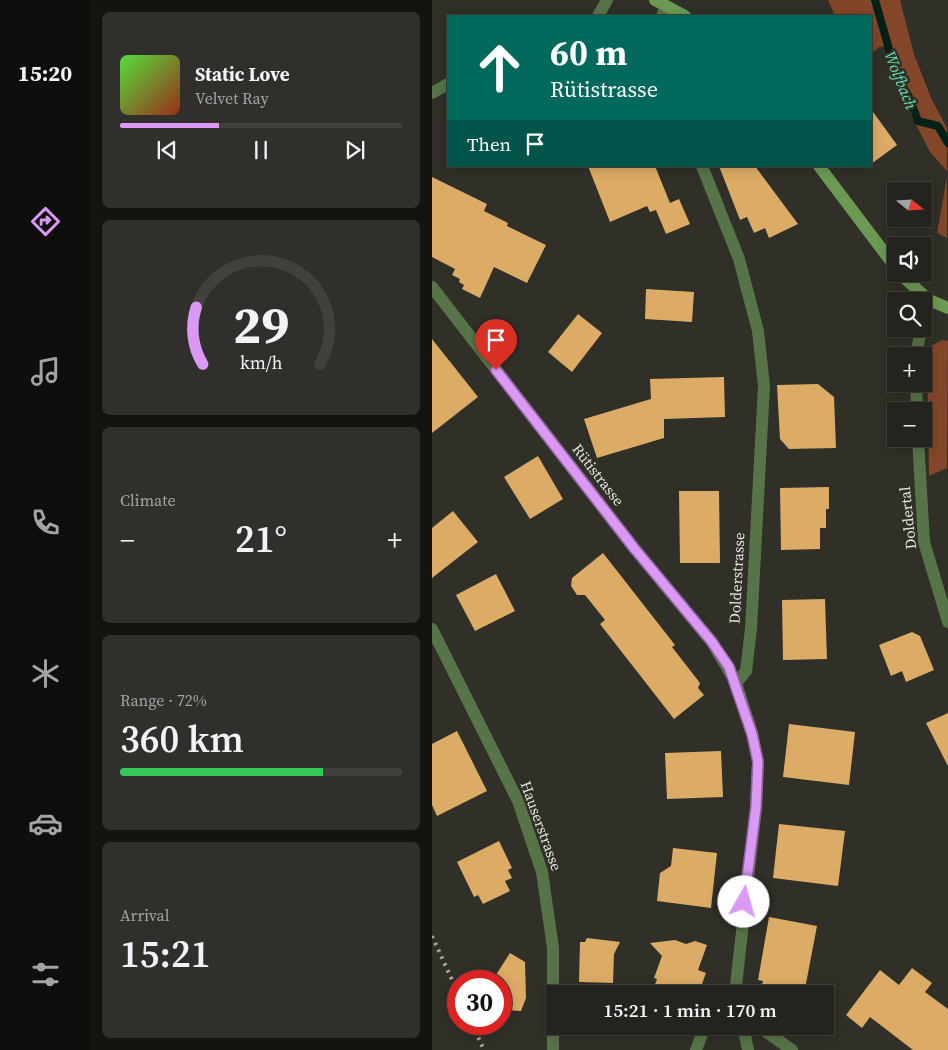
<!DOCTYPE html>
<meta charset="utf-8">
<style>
:root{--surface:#24231e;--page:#302f2b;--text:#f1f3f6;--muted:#a3a4a4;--line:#41403c;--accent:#db99f5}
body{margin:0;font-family:"Source Serif 4",serif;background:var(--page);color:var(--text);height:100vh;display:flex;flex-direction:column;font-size:19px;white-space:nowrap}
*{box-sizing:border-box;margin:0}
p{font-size:16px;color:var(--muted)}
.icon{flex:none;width:28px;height:28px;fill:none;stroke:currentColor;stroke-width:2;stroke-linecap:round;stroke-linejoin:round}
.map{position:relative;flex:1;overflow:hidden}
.details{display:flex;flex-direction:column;gap:12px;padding:12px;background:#141310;width:342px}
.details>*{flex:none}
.guide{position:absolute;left:15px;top:15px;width:425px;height:152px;border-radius:0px;box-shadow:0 2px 12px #0003,0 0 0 1px var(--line);background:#00695c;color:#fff;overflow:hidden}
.needle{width:32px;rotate:108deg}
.fabs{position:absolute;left:455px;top:182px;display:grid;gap:10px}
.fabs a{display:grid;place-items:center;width:45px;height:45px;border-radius:0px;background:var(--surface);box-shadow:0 2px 12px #0003,0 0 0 1px var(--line);font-size:25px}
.speed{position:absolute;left:15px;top:970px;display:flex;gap:10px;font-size:25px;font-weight:700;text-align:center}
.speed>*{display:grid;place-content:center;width:65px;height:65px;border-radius:50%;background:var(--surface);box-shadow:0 2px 12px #0003,0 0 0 1px var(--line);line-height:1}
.speed .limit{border:8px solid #d22;background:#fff;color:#111}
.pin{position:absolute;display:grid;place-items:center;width:42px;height:42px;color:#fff;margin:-51px -21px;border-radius:50% 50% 50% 0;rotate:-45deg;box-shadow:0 0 5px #0007}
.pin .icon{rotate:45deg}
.me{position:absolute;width:55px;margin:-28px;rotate:7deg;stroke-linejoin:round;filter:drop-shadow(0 0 4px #0008)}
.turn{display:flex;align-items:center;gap:18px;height:105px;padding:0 20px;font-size:22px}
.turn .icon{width:65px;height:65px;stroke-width:2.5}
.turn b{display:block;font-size:35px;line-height:42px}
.then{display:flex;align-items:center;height:48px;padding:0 20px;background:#0003;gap:10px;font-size:19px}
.big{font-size:38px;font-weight:600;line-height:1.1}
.details .tile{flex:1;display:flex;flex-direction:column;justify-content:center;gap:8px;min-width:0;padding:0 18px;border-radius:8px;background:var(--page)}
.details .dial{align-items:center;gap:0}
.dial svg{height:130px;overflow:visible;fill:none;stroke:var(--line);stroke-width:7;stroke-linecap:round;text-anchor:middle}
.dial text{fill:var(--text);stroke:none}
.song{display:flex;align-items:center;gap:15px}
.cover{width:60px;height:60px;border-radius:8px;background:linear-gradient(135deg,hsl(110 70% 55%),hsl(10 70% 35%))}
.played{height:5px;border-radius:2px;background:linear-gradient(90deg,var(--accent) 35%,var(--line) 35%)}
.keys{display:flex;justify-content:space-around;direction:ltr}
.heat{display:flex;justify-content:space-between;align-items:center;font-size:28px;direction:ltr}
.charge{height:8px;border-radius:4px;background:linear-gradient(90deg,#34c759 72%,var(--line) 0)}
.trip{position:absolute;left:114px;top:985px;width:288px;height:50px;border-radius:0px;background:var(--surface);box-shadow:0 2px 12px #0003,0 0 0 1px var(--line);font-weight:600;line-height:50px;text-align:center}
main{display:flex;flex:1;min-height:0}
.dock{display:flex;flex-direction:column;width:90px;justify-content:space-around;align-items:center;background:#0e0e0c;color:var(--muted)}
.dock .icon{width:35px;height:35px}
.dock .on{color:var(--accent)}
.dock b{font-size:22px;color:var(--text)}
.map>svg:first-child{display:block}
.green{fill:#834628}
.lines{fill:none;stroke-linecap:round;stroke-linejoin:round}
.stream{stroke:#032116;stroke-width:8}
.building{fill:#dcac66}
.minor{stroke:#577448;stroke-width:12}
.secondary{stroke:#6c9a53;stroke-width:12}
.rail{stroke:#a5a59f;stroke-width:4;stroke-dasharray:2.5 5;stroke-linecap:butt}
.route-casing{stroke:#8e639f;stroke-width:12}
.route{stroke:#db99f5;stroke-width:9}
.labels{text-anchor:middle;stroke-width:5;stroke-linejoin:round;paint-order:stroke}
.street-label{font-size:15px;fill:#e5e5e0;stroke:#302f28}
.water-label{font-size:16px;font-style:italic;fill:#66e6b5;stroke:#302f28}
</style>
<main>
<nav class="dock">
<b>15:20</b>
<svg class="icon on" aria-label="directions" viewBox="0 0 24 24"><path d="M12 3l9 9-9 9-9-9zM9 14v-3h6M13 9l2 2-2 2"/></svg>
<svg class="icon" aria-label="music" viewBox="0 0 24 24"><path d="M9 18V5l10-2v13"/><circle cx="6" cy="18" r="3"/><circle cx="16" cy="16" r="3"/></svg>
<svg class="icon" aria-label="phone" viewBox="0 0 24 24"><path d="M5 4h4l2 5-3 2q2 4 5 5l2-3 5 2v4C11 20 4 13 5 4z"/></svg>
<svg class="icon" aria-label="climate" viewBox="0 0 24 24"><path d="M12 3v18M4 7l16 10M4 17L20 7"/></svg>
<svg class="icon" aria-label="car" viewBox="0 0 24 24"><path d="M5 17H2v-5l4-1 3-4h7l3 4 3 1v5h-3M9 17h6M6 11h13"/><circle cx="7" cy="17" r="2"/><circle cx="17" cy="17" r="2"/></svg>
<svg class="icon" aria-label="filters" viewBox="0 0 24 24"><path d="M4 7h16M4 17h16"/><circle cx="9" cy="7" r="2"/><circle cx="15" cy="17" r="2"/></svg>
</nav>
<section class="details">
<div class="tile">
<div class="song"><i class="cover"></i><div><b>Static Love</b><p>Velvet Ray</p></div></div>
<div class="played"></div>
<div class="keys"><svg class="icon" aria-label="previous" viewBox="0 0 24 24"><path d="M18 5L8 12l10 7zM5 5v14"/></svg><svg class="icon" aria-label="pause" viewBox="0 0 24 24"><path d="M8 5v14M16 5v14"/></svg><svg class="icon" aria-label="next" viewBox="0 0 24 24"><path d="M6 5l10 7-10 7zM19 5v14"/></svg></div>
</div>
<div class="tile dial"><svg viewBox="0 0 100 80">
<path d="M14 69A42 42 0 1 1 86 69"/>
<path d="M14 69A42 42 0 0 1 10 34" stroke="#db99f5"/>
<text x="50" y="56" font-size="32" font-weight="700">29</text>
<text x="50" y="72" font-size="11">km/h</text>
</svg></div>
<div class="tile"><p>Climate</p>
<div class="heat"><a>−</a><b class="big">21°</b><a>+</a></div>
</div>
<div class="tile"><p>Range · 72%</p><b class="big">360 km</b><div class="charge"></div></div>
<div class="tile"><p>Arrival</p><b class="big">15:21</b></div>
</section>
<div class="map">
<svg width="516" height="1050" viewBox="0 0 516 1050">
<rect width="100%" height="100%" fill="#302f28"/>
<!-- green -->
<g class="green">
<path d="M 396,0 L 468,0 L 482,54 L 499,98 L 515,128 L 515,171 L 498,152 L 455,68 L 454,46 L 447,47 L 439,54 L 439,16 L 403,16 Z"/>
<path d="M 515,177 L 515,238 L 505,233 Z"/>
<path d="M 510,340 L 516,341 L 515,468 L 497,476 L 495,348 Z"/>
</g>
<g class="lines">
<!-- stream -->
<path class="stream" d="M 443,0 L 457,49 L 459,66 L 477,97 L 486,121 L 506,126 L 516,143"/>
</g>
<!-- building -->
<g class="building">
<path d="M 439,109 L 465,145 L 439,164 Z"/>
<path d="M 156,166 L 223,166 L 238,203 L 247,199 L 258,224 L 234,234 L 224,210 L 218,212 L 215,206 L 178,222 Z"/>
<path d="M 287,166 L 323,166 L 366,224 L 337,238 L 333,228 L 322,233 L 315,217 L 308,220 Z"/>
<path d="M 0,177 L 55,204 L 52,211 L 76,223 L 75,226 L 114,245 L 95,283 L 62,267 L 48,298 L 30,289 L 32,285 L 27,282 L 28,279 L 20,275 L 23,269 L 0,257 Z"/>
<path d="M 214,289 L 262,292 L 260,322 L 213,319 Z"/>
<path d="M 146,314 L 170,333 L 140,372 L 116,352 Z"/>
<path d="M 0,339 L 46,397 L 0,433 Z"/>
<path d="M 292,377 L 293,417 L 232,419 L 232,438 L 165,458 L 152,419 L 219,399 L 218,379 Z"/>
<path d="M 386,384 L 402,397 L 404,448 L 357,449 L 348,439 L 345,385 Z"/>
<path d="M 106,456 L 131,499 L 98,519 L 72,477 Z"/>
<path d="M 397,487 L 397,509 L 394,509 L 394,528 L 388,528 L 388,549 L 349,550 L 348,488 Z"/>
<path d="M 247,491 L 287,491 L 288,563 L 248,563 Z"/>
<path d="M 21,511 L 46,542 L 0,578 L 0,528 Z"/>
<path d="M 171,553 L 243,645 L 240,647 L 268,683 L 266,688 L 272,695 L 242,719 L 168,624 L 173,620 L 153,595 L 145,595 L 139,586 L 140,578 Z"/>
<path d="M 64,574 L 83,611 L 43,631 L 24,595 Z"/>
<path d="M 393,599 L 395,659 L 351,660 L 350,600 Z"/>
<path d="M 480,632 L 488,636 L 502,670 L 474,682 L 470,671 L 459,676 L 447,645 Z"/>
<path d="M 516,713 L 516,766 L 494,723 Z"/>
<path d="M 357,724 L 423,732 L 417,785 L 351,777 Z"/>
<path d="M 25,731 L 55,791 L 5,816 L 0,805 L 0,744 Z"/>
<path d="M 289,751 L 291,797 L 235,799 L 233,753 Z"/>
<path d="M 347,824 L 413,831 L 406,886 L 341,878 Z"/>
<path d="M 67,841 L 80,868 L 76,870 L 80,878 L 73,881 L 78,891 L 51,904 L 46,895 L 42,897 L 25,862 Z"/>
<path d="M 241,848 L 285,853 L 279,908 L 225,901 L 228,873 L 239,866 Z"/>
<path d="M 337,917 L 385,926 L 372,994 L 329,988 L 331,981 L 326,980 Z"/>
<path d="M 155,938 L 188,942 L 182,954 L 181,983 L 147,982 L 148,942 L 153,942 Z"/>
<path d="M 243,940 L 254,944 L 263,941 L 275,945 L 266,970 L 274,973 L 267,992 L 259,989 L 257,994 L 231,994 L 221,990 L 225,979 L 222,978 L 230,956 L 218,943 Z"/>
<path d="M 78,953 L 93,962 L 94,998 L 89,1011 L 69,1010 L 69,981 L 60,981 Z"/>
<path d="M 480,968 L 500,983 L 493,992 L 516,1009 L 516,1050 L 481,1050 L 438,1017 L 430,1028 L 414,1015 L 448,970 L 467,985 Z"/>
</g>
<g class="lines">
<!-- minor -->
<g class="minor">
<path d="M 166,16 L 175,0"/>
<path d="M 230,16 L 234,6"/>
<path d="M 0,93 L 16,84"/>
<path d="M 270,166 L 307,259 L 326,331 L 332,386 L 319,629 L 314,671 L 304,683"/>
<path d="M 0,287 L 202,548 L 280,642 L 304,683 L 320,733 L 326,762 L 324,807 L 303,994"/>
<path d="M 491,318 L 497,300"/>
<path d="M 484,356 L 489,329"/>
<path d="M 484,384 L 485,411"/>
<path d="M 486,439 L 492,542 L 516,622"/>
<path d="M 0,629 L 86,801 L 110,872 L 121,948 L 121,1050"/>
<path d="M 311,1026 L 316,1050"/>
<path d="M 326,1026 L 360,1050"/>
<path d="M 264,1050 L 273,1026"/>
</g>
<!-- secondary -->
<g class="secondary">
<path d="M 223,0 L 253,16"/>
<path d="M 387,166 L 464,268"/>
<path d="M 468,274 L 497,300 L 516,308"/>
</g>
<!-- rail -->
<g class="rail">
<path d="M 0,936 L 26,993"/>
<path d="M 40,1024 L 52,1050"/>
</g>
</g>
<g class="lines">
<defs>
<path id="route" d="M 64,370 L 202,548 L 280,642 L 297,667 L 320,734 L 326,762 L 324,807 L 312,902"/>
</defs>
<!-- route casing -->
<use href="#route" class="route-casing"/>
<!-- route -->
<use href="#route" class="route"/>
</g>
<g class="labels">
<!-- street labels -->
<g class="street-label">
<text transform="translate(166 475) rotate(52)" y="5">Rütistrasse</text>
<text transform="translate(476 518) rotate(-96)" y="5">Doldertal</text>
<text transform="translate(305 578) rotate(-87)" y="5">Dolderstrasse</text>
<text transform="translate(109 826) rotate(70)" y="5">Hauserstrasse</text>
</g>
<!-- water labels -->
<g class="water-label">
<text transform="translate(469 80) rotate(68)" y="6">Wolfbach</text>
</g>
</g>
</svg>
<div class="fabs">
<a><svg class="needle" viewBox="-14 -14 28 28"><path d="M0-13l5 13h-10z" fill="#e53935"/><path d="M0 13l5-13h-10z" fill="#a3a4a4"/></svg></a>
<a><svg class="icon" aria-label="sound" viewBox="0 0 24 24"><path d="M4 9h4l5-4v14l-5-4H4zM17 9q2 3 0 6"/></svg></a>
<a><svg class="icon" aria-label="search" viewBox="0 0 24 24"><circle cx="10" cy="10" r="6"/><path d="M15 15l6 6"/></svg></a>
<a>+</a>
<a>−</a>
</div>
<div class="speed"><div class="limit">30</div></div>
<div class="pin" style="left:64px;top:370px;background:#d93025"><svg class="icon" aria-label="arrive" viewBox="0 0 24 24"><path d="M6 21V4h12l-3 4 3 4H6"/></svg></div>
<svg class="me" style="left:312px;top:902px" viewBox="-20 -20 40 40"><circle r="19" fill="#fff"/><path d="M0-13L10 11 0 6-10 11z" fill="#db99f5"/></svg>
<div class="trip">15:21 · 1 min · 170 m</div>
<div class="guide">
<div class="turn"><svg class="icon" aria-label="ahead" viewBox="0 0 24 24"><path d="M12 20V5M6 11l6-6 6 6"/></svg><div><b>60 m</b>Rütistrasse</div></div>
<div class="then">Then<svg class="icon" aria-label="arrive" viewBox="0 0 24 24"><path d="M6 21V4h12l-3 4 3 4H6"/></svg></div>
</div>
</div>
</main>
